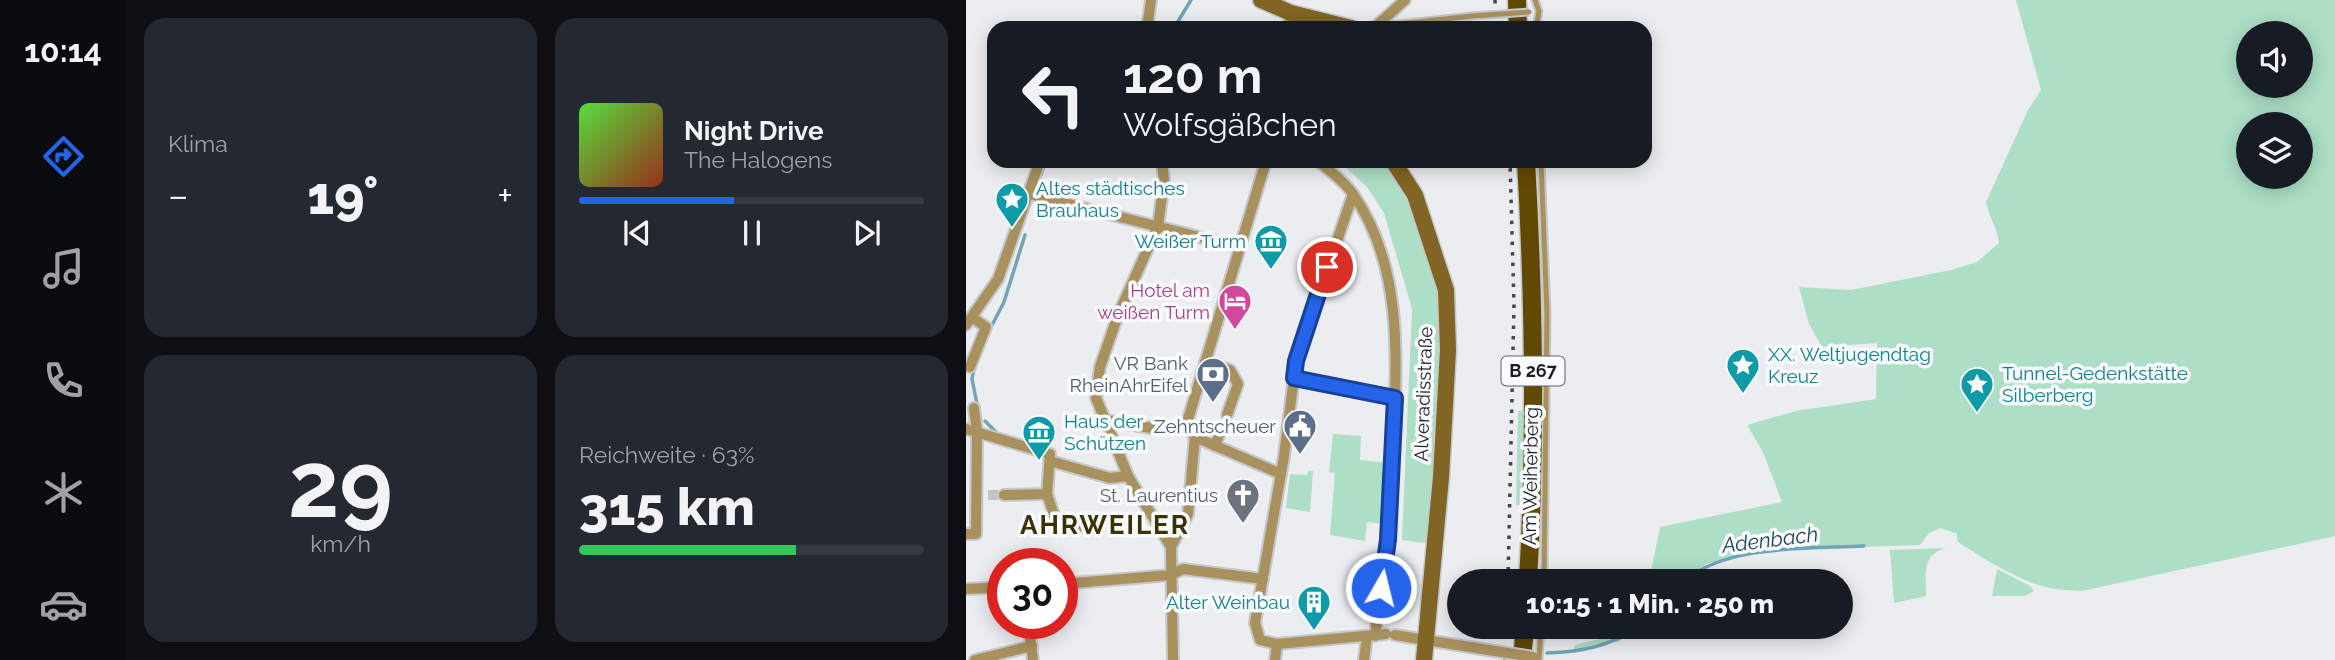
<!DOCTYPE html>
<html lang="de">
<meta charset="utf-8">
<style>
:root{--surface:#171b24;--page:#242831;--text:#f1f3f6;--muted:#9ea1a6;--line:#363941;--accent:#2563eb}
body{margin:0;font-family:Raleway,sans-serif;background:var(--page);color:var(--text);height:100vh;display:flex;flex-direction:column;font-size:26px;white-space:nowrap}
*{box-sizing:border-box;margin:0}
p{font-size:23px;color:var(--muted)}
.icon{flex:none;width:38px;height:38px;fill:none;stroke:currentColor;stroke-width:2;stroke-linecap:round;stroke-linejoin:round}
.map{position:relative;flex:1;overflow:hidden}
.drawer{display:flex;flex-direction:column;gap:18px;padding:18px;background:#0d0f14;width:840px}
.drawer>*{flex:none}
.hud{position:absolute;left:21px;top:21px;width:665px;height:147px;border-radius:21px;box-shadow:0 4px 18px #0003;background:#171b24;color:var(--text);overflow:hidden}
.tools{position:absolute;left:1270px;top:21px;display:grid;gap:14px}
.tools a{display:grid;place-items:center;width:77px;height:77px;border-radius:50%;background:var(--surface);box-shadow:0 4px 18px #0003;font-size:35px}
.speed{position:absolute;left:21px;top:548px;display:flex;gap:14px;font-size:35px;font-weight:700;text-align:center}
.speed>*{display:grid;place-content:center;width:91px;height:91px;border-radius:50%;background:var(--surface);box-shadow:0 4px 18px #0003;line-height:1}
.speed .limit{border:10px solid #d22;background:#fff;color:#111}
.pin{position:absolute;display:grid;place-items:center;width:60px;height:60px;color:#fff;margin:-30px;border:4px solid #fff;border-radius:50%;box-shadow:0 2px 7px #0007}
.me{position:absolute;width:77px;margin:-38px;rotate:8deg;stroke-linejoin:round;filter:drop-shadow(0 0 5px #0008)}
.turn{display:flex;align-items:center;gap:24px;height:147px;padding:0 21px;font-size:32px}
.turn .icon{width:91px;height:91px;stroke-width:2.5}
.turn b{display:block;font-size:49px;line-height:60px}
.big{font-size:52px;font-weight:800;line-height:1.1}
.drawer .card{flex:1;display:flex;flex-direction:column;justify-content:center;gap:10px;min-width:0;padding:0 24px;border-radius:21px;background:var(--page)}
.drawer .dial{align-items:center;gap:0}
.dial b{font-size:91px;line-height:1}
.song{display:flex;align-items:center;gap:21px}
.cover{width:84px;height:84px;border-radius:10px;background:linear-gradient(135deg,hsl(110 70% 55%),hsl(10 70% 35%))}
.played{height:7px;border-radius:4px;background:linear-gradient(90deg,var(--accent) 45%,var(--line) 45%)}
.keys{display:flex;justify-content:space-around;direction:ltr}
.heat{display:flex;justify-content:space-between;align-items:center;font-size:38px;direction:ltr}
.charge{height:10px;border-radius:5px;background:linear-gradient(90deg,#34c759 63%,var(--line) 0)}
.drawer .tiles{flex:1;display:grid;gap:18px;grid-template-columns:repeat(2,1fr)}
.trip{position:absolute;left:481px;top:569px;width:406px;height:70px;border-radius:35px;background:var(--surface);box-shadow:0 4px 18px #0003;font-weight:800;line-height:70px;text-align:center}
main{display:flex;flex:1;min-height:0}
.tabs{display:flex;flex-direction:column;width:126px;justify-content:space-around;align-items:center;background:#090b0e;color:var(--muted)}
.tabs .icon{width:49px;height:49px}
.tabs .current{color:var(--accent)}
.tabs b{font-size:32px;color:var(--text)}
.map>svg:first-child{display:block}
.green{fill:#acdfc5;fill-rule:evenodd}
.lines{fill:none;stroke-linecap:round;stroke-linejoin:round}
.stream{stroke:#71a4b9;stroke-width:3.5}
.street-tunnel{stroke:#c2c4c7;stroke-width:10;stroke-dasharray:10 5;stroke-linecap:butt}
.lane-casing{stroke:#c6c8cb;stroke-width:9}
.street-casing{stroke:#c6c8cb;stroke-width:14}
.secondary-casing{stroke:#c6c8cb;stroke-width:19}
.primary-casing{stroke:#c6c8cb;stroke-width:21}
.lane{stroke:#a9915e;stroke-width:5}
.street{stroke:#a9915e;stroke-width:10}
.secondary{stroke:#816524;stroke-width:16}
.primary{stroke:#614803;stroke-width:18}
.rail{stroke:#47474a;stroke-width:3.5;stroke-dasharray:3.5 7;stroke-linecap:butt}
.lane-bridge-casing{stroke:#c6c8cb;stroke-width:9;stroke-linecap:butt}
.street-bridge-casing{stroke:#c6c8cb;stroke-width:14;stroke-linecap:butt}
.lane-bridge{stroke:#a9915e;stroke-width:5}
.street-bridge{stroke:#a9915e;stroke-width:10}
.route-casing{stroke:#184099;stroke-width:18}
.route{stroke:#2563eb;stroke-width:12}
.labels{text-anchor:middle;stroke-width:7;stroke-linejoin:round;paint-order:stroke}
.shield{fill:#f9fbff;stroke:#606063;stroke-width:2}
.shield-label{font-size:18px;font-weight:bold;fill:#1e1e20}
.culture-label{font-size:19px;fill:#0d838f;stroke:#f9fbff;text-anchor:start}
.hotel-label{font-size:19px;fill:#b23c85;stroke:#f9fbff;text-anchor:end}
.service-label{font-size:19px;fill:#4e5e75;stroke:#f9fbff;text-anchor:end}
.street-label{font-size:19px;fill:#1e1e20;stroke:#f9fbff}
.worship-label{font-size:19px;fill:#5b616d;stroke:#f9fbff;text-anchor:end}
.water-label{font-size:21px;font-style:italic;fill:#1b4555;stroke:#f9fbff}
.district-label{font-size:26px;font-weight:bold;letter-spacing:2px;fill:#3c3005;stroke:#f9fbff}
</style>
<main>
<nav class="tabs">
<b>10:14</b>
<svg class="icon current" aria-label="directions" viewBox="0 0 24 24"><path d="M12 3l9 9-9 9-9-9zM9 14v-3h6M13 9l2 2-2 2"/></svg>
<svg class="icon" aria-label="music" viewBox="0 0 24 24"><path d="M9 18V5l10-2v13"/><circle cx="6" cy="18" r="3"/><circle cx="16" cy="16" r="3"/></svg>
<svg class="icon" aria-label="phone" viewBox="0 0 24 24"><path d="M5 4h4l2 5-3 2q2 4 5 5l2-3 5 2v4C11 20 4 13 5 4z"/></svg>
<svg class="icon" aria-label="climate" viewBox="0 0 24 24"><path d="M12 3v18M4 7l16 10M4 17L20 7"/></svg>
<svg class="icon" aria-label="car" viewBox="0 0 24 24"><path d="M5 17H2v-5l4-1 3-4h7l3 4 3 1v5h-3M9 17h6M6 11h13"/><circle cx="7" cy="17" r="2"/><circle cx="17" cy="17" r="2"/></svg>
</nav>
<section class="drawer">
<div class="tiles">
<div class="card"><p>Klima</p>
<div class="heat"><a>−</a><b class="big">19°</b><a>+</a></div>
</div>
<div class="card">
<div class="song"><i class="cover"></i><div><b>Night Drive</b><p>The Halogens</p></div></div>
<div class="played"></div>
<div class="keys"><svg class="icon" aria-label="previous" viewBox="0 0 24 24"><path d="M18 5L8 12l10 7zM5 5v14"/></svg><svg class="icon" aria-label="pause" viewBox="0 0 24 24"><path d="M8 5v14M16 5v14"/></svg><svg class="icon" aria-label="next" viewBox="0 0 24 24"><path d="M6 5l10 7-10 7zM19 5v14"/></svg></div>
</div>
<div class="card dial"><b>29</b><p>km/h</p></div>
<div class="card"><p>Reichweite · 63%</p><b class="big">315 km</b><div class="charge"></div></div>
</div>
</section>
<div class="map">
<svg width="1369" height="660" viewBox="0 0 1369 660">
<rect width="100%" height="100%" fill="#ebedf1"/>
<!-- green -->
<g class="green">
<path d="M 1050,0 L 1369,0 L 1369,536 L 1116,591 C 1106,590 1094,590 1084,588 C 1057,583 1014,557 991,541 L 991,534 L 975,528 L 963,533 L 954,545 L 805,550 L 773,554 L 740,564 L 717,581 L 683,581 L 694,527 L 816,502 L 797,452 L 781,425 L 830,411 L 910,399 L 911,343 L 856,347 L 843,324 L 833,287 L 885,290 L 985,270 L 1011,262 L 1033,243 C 1031,226 1023,218 1020,202 L 1062,110 L 1075,90 ZM 1283,33 L 1335,33 L 1335,86 L 1283,86 ZM 1283,124 L 1335,124 L 1335,177 L 1283,177 Z"/>
<path d="M 373,161 L 420,161 L 446,196 L 476,290 L 476,351 L 467,544 L 436,540 L 446,309 L 418,213 L 401,187 Z"/>
<path d="M 557,410 L 555,505 L 550,505 L 552,411 Z"/>
<path d="M 367,434 L 395,436 L 394,460 L 422,463 L 419,524 L 401,522 L 399,541 L 364,535 L 369,473 L 363,472 Z"/>
<path d="M 342,471 L 347,471 L 344,512 L 320,508 L 324,474 L 341,475 Z"/>
<path d="M 980,548 C 955,555 960,574 960,596 L 928,603 L 924,550 Z"/>
<path d="M 1031,569 L 1064,586 L 1068,591 L 1059,596 L 1026,596 Z"/>
<path d="M 664,626 L 677,627 L 650,643 L 648,639 C 633,643 620,652 606,653 L 609,645 L 638,638 Z"/>
</g>
<g class="lines">
<!-- stream -->
<g class="stream">
<path d="M 208,28 L 225,0"/>
<path d="M 69,191 L 80,161"/>
<path d="M 23,331 L 38,302 L 59,235"/>
<path d="M 8,368 L 6,379 L 11,404"/>
<path d="M 19,421 L 32,434"/>
<path d="M 719,581 C 759,544 847,549 898,546"/>
<path d="M 581,653 C 617,652 644,646 674,626"/>
</g>
<!-- street-tunnel -->
<path class="street-tunnel" d="M 22,495 L 38,495"/>
<defs>
<g id="lane">
<path d="M 569,0 L 573,11 L 570,28"/>
<path d="M 414,26 L 506,16"/>
<path d="M 575,161 L 581,313 L 578,581"/>
<path d="M 573,660 L 575,626"/>
</g>
<g id="street">
<path d="M 181,28 L 185,0"/>
<path d="M 322,28 L 325,13"/>
<path d="M 408,28 L 439,0"/>
<path d="M 196,161 L 198,181 L 192,226 L 152,315 L 134,367 L 130,398 L 162,476 L 205,547 L 207,660"/>
<path d="M 352,161 C 364,171 378,181 387,194 C 437,266 431,358 427,440 C 424,506 418,570 409,636"/>
<path d="M 63,194 L 273,247"/>
<path d="M 387,194 L 330,361 L 318,456 L 289,623 L 294,640 L 311,644 L 420,634"/>
<path d="M 0,325 L 32,279 L 74,161"/>
<path d="M 239,362 L 264,370 L 272,384 L 261,415"/>
<path d="M 4,367 L 20,327 L 7,318"/>
<path d="M 328,378 L 429,398"/>
<path d="M 138,420 L 191,429 L 220,426"/>
<path d="M 220,426 L 300,161"/>
<path d="M 0,429 L 84,454 L 81,494 L 38,495"/>
<path d="M 229,437 L 315,474"/>
<path d="M 249,446 L 254,432"/>
<path d="M 84,461 L 144,478 L 162,476"/>
<path d="M 81,494 L 92,527 L 125,526"/>
<path d="M 0,534 L 10,534 L 11,432 L 8,408"/>
<path d="M 205,547 L 222,514 L 229,437 L 220,426"/>
<path d="M 96,584 L 205,575 L 217,569 L 297,579"/>
<path d="M 0,589 L 37,587"/>
<path d="M 62,623 L 67,660"/>
<path d="M 429,635 L 516,649"/>
<path d="M 9,660 L 66,646"/>
<path d="M 309,660 L 311,644"/>
<path d="M 398,660 L 401,636"/>
</g>
<g id="secondary">
<path d="M 295,0 L 325,13 L 385,28"/>
<path d="M 427,161 L 449,195 L 480,290 L 482,350 L 475,477 L 458,660"/>
</g>
<g id="primary">
<path d="M 551,0 L 552,28"/>
<path d="M 560,161 C 568,301 570,441 562,581"/>
<path d="M 556,660 L 559,626"/>
</g>
</defs>
<!-- lane casing -->
<use href="#lane" class="lane-casing"/>
<!-- street casing -->
<use href="#street" class="street-casing"/>
<!-- secondary casing -->
<use href="#secondary" class="secondary-casing"/>
<!-- primary casing -->
<use href="#primary" class="primary-casing"/>
<!-- lane -->
<use href="#lane" class="lane"/>
<!-- street -->
<use href="#street" class="street"/>
<!-- secondary -->
<use href="#secondary" class="secondary"/>
<!-- primary -->
<use href="#primary" class="primary"/>
<!-- rail -->
<g class="rail">
<path d="M 529,0 L 530,28"/>
<path d="M 542,581 L 548,305 L 544,161"/>
<path d="M 539,660 L 540,626"/>
</g>
<defs>
<path id="lane-bridge" d="M 506,16 L 563,12"/>
<path id="street-bridge" d="M 516,649 L 567,657"/>
</defs>
<!-- lane-bridge casing -->
<use href="#lane-bridge" class="lane-bridge-casing"/>
<!-- street-bridge casing -->
<use href="#street-bridge" class="street-bridge-casing"/>
<!-- lane-bridge -->
<use href="#lane-bridge" class="lane-bridge"/>
<!-- street-bridge -->
<use href="#street-bridge" class="street-bridge"/>
</g>
<g class="lines">
<defs>
<path id="route" d="M 361,267 L 330,361 L 328,378 L 429,398 L 422,540 L 415,588"/>
</defs>
<!-- route casing -->
<use href="#route" class="route-casing"/>
<!-- route -->
<use href="#route" class="route"/>
</g>
<!-- icons -->
<defs>
<symbol id="sight-pin" viewBox="-11 -11 22 30"><path d="M0 17L-7.5 6A9.5 9.5 0 1 1 7.5 6Z" fill="#0f9aa8" stroke="#f9fbff"/><path d="M0-6L1.8-2.2L6-1.7L2.9 1.2L3.7 5.4L0 3.3L-3.7 5.4L-2.9 1.2L-6-1.7L-1.8-2.2Z" fill="#fff"/></symbol>
<symbol id="museum-pin" viewBox="-11 -11 22 30"><path d="M0 17L-7.5 6A9.5 9.5 0 1 1 7.5 6Z" fill="#0f9aa8" stroke="#f9fbff"/><path d="M0-6L6-3V-2H-6V-3ZM-5-1h2V3h-2ZM-1-1h2V3h-2ZM3-1h2V3H3ZM-6 4H6V6H-6Z" fill="#fff"/></symbol>
<symbol id="hotel-pin" viewBox="-11 -11 22 30"><path d="M0 17L-7.5 6A9.5 9.5 0 1 1 7.5 6Z" fill="#d1479c" stroke="#f9fbff"/><path d="M-6-4.5h1.5V1H6V5H4.5V3h-9V5H-6ZM-4 0a1.8 1.8 0 1 1 3.6 0ZM.5 0V-2.5h3Q6-2.5 6 0Z" fill="#fff"/></symbol>
<symbol id="bank-pin" viewBox="-11 -11 22 30"><path d="M0 17L-7.5 6A9.5 9.5 0 1 1 7.5 6Z" fill="#5c6f8a" stroke="#f9fbff"/><path d="M-6-4H6V4H-6ZM0-2.3a2.3 2.3 0 1 0 0 4.6a2.3 2.3 0 1 0 0-4.6Z" fill="#fff"/></symbol>
<symbol id="civic-pin" viewBox="-11 -11 22 30"><path d="M0 17L-7.5 6A9.5 9.5 0 1 1 7.5 6Z" fill="#5c6f8a" stroke="#f9fbff"/><path d="M-.6-6.5H3V-4.5H.6V-3L4-1V1h2V6H-6V1h2V-1L-.6-3ZM-1.2 2.5V6h2.4V2.5Z" fill="#fff"/></symbol>
<symbol id="church-pin" viewBox="-11 -11 22 30"><path d="M0 17L-7.5 6A9.5 9.5 0 1 1 7.5 6Z" fill="#6b7280" stroke="#f9fbff"/><path d="M-1.2-6h2.4v3.5h3.3v2.4h-3.3V6h-2.4V-.1h-3.3v-2.4h3.3Z" fill="#fff"/></symbol>
<symbol id="building-pin" viewBox="-11 -11 22 30"><path d="M0 17L-7.5 6A9.5 9.5 0 1 1 7.5 6Z" fill="#0f9aa8" stroke="#f9fbff"/><path d="M-4-6H4V6H1V3H-1V6H-4ZM-2.5-4.3h1.7v1.8h-1.7ZM.8-4.3h1.7v1.8H.8ZM-2.5-1h1.7V.8h-1.7ZM.8-1h1.7V.8H.8Z" fill="#fff"/></symbol>
</defs>
<g fill-rule="evenodd">
<use href="#sight-pin" x="27" y="180" width="38" height="52"/>
<use href="#museum-pin" x="286" y="222" width="38" height="52"/>
<use href="#hotel-pin" x="250" y="282" width="38" height="52"/>
<use href="#sight-pin" x="758" y="346" width="38" height="52"/>
<use href="#bank-pin" x="228" y="355" width="38" height="52"/>
<use href="#sight-pin" x="992" y="365" width="38" height="52"/>
<use href="#civic-pin" x="315" y="407" width="38" height="52"/>
<use href="#museum-pin" x="54" y="413" width="38" height="52"/>
<use href="#church-pin" x="258" y="476" width="38" height="52"/>
<use href="#building-pin" x="329" y="583" width="38" height="52"/>
</g>
<g class="labels">
<!-- shield labels -->
<rect class="shield" x="535.5" y="356.5" width="63" height="29" rx="5"/>
<g class="shield-label">
<text x="567" y="377">B 267</text>
</g>
<!-- culture labels -->
<g class="culture-label">
<text x="70" y="195">Altes städtisches<tspan x="70" dy="22">Brauhaus</tspan></text>
<text x="280" y="248" text-anchor="end">Weißer Turm</text>
<text x="802" y="361">XX. Weltjugendtag<tspan x="802" dy="22">Kreuz</tspan></text>
<text x="1036" y="380">Tunnel-Gedenkstätte<tspan x="1036" dy="22">Silberberg</tspan></text>
<text x="98" y="428">Haus der<tspan x="98" dy="22">Schützen</tspan></text>
<text x="324" y="609" text-anchor="end">Alter Weinbau</text>
</g>
<!-- hotel labels -->
<g class="hotel-label">
<text x="244" y="297">Hotel am<tspan x="244" dy="22">weißen Turm</tspan></text>
</g>
<!-- service labels -->
<g class="service-label">
<text x="222" y="370">VR Bank<tspan x="222" dy="22">RheinAhrEifel</tspan></text>
<text x="310" y="433">Zehntscheuer</text>
</g>
<!-- street labels -->
<g class="street-label">
<text transform="translate(457 394) rotate(-88)" y="7">Alveradisstraße</text>
<text transform="translate(564 476) rotate(-89)" y="7">Am Weiherberg</text>
</g>
<!-- worship labels -->
<g class="worship-label">
<text x="252" y="502">St. Laurentius</text>
</g>
<!-- water labels -->
<g class="water-label">
<text transform="translate(804 540) rotate(-7)" y="7">Adenbach</text>
</g>
<!-- district labels -->
<g class="district-label">
<text x="139" y="534">AHRWEILER</text>
</g>
</g>
</svg>
<div class="tools">
<a><svg class="icon" aria-label="sound" viewBox="0 0 24 24"><path d="M4 9h4l5-4v14l-5-4H4zM17 9q2 3 0 6"/></svg></a>
<a><svg class="icon" aria-label="layers" viewBox="0 0 24 24"><path d="M12 4l9 5-9 5-9-5zM3 14l9 5 9-5"/></svg></a>
</div>
<div class="speed"><div class="limit">30</div></div>
<div class="pin" style="left:361px;top:267px;background:#d93025"><svg class="icon" aria-label="arrive" viewBox="0 0 24 24"><path d="M6 21V4h12l-3 4 3 4H6"/></svg></div>
<svg class="me" style="left:415px;top:588px" viewBox="-20 -20 40 40"><circle r="17" fill="#2563eb" stroke="#fff" stroke-width="3"/><path d="M0-11L8 9 0 5-8 9z" fill="#fff"/></svg>
<div class="trip">10:15 · 1 Min. · 250 m</div>
<div class="hud">
<div class="turn"><svg class="icon" aria-label="left" viewBox="0 0 24 24"><path d="M17 20v-9H6M10 6l-5 5 5 5"/></svg><div><b>120 m</b>Wolfsgäßchen</div></div>
</div>
</div>
</main>
